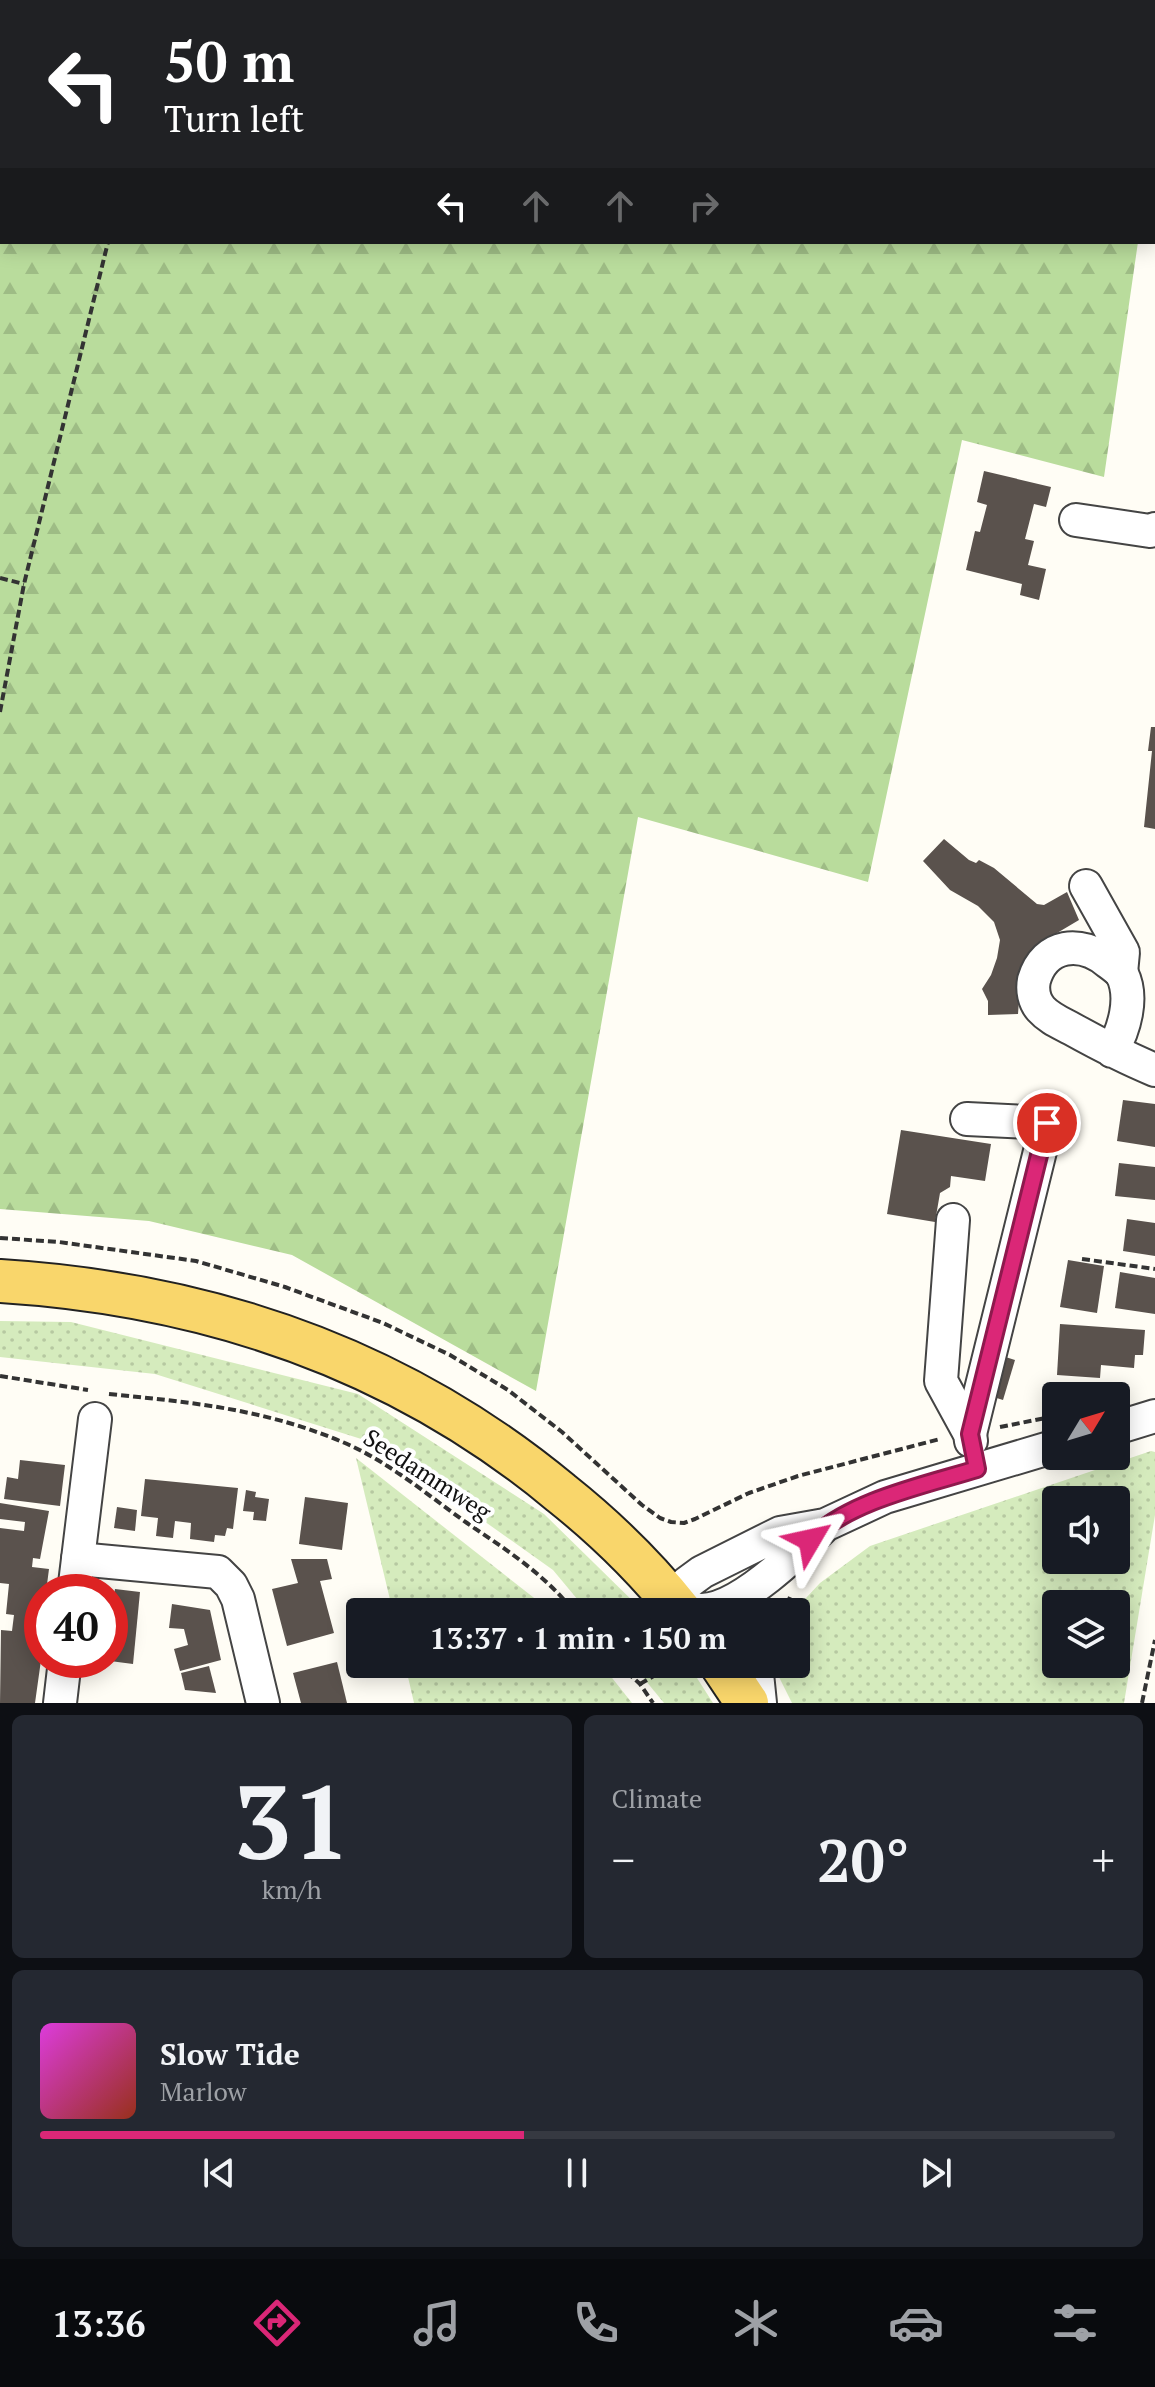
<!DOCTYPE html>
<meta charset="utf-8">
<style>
:root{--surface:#171b24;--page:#242831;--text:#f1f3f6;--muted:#9ea1a6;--line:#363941;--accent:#db2777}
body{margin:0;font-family:"PT Serif",serif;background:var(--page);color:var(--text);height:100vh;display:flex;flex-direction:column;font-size:30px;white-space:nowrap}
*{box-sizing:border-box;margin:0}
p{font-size:26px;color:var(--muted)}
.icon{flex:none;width:44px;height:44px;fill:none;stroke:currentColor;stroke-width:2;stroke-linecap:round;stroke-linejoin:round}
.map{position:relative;height:1703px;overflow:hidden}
.drawer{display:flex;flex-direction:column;gap:12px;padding:12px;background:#0d0f14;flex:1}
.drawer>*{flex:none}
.hud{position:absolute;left:0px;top:0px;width:1156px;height:244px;box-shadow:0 4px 20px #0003;background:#202124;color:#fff;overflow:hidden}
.needle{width:52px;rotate:52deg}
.tools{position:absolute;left:1042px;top:1382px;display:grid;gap:16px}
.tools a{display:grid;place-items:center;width:88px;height:88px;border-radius:8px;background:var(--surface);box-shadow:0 4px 20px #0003;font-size:40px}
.speed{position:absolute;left:24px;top:1574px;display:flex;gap:16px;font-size:40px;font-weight:700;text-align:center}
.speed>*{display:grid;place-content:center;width:104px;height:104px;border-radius:50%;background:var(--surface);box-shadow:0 4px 20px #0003;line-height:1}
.speed .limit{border:12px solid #d22;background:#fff;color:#111}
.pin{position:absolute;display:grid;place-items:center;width:68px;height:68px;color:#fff;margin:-34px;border:4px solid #fff;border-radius:50%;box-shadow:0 2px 8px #0007}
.me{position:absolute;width:88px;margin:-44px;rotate:54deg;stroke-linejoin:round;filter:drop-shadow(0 0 6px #0008)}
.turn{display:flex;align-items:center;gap:28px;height:168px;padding:0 32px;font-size:36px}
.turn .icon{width:104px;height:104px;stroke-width:2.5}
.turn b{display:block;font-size:56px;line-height:68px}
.lanes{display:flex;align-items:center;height:76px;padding:0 32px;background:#0003;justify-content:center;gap:40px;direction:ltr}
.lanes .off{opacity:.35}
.big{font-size:60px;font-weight:700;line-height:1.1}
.drawer .card{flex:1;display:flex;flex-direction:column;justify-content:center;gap:12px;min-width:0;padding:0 28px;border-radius:12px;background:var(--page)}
.drawer .dial{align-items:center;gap:0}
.dial b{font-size:104px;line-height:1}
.song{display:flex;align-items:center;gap:24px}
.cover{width:96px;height:96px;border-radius:12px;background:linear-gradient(135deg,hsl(300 70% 55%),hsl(10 70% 35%))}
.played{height:8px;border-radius:4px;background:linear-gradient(90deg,var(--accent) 45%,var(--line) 45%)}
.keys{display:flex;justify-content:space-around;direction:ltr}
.heat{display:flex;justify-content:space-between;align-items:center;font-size:44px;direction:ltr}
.drawer .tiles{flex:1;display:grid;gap:12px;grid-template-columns:1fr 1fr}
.card:last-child{grid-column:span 2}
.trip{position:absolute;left:346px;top:1598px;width:464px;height:80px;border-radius:8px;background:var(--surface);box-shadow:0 4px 20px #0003;font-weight:700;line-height:80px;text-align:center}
.tabs{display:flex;height:128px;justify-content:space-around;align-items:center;background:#090b0e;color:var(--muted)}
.tabs .icon{width:56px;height:56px}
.tabs .selected{color:var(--accent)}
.tabs b{font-size:36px;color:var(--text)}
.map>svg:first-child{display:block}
.green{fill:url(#green-dots);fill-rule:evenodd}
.forest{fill:url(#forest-firs)}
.building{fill:#5a524d}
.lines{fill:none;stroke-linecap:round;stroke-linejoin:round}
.minor-casing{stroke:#444;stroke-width:36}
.major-casing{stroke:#222;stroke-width:46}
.path{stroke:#333;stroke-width:4;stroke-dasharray:8 4;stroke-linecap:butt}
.minor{stroke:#fff;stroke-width:32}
.major{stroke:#f9d66b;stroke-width:42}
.route-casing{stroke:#8e194d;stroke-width:20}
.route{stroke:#db2777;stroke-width:14}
.labels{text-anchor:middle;stroke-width:8;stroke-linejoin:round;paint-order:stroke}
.street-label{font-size:24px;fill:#111;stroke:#fff}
</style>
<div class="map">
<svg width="1155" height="1703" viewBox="0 0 1155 1703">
<defs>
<pattern id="green-dots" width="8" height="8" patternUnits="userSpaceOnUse" patternTransform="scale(2)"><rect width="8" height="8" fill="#d5ebbd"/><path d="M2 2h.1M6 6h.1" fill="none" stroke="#b6c8a1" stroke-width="1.8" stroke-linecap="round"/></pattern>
<pattern id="forest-firs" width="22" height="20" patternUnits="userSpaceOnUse" patternTransform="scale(2)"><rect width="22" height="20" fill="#b9dc9c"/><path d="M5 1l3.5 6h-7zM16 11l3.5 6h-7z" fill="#9ebc85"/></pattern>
</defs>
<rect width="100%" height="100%" fill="#fffdf5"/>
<!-- green -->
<g class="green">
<path d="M 0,1321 L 71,1322 L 358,1394 L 544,1514 L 644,1612 L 588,1612 L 553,1570 L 374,1443 L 155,1374 L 0,1357 Z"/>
<path d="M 1151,1451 L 1155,1452 L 1155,1515 L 1124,1703 L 792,1703 L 775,1669 L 776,1664 L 796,1664 L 796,1612 L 793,1612 L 820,1583 L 870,1546 ZM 1056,1500 L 1116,1500 L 1116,1560 L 1056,1560 ZM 1116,1604 L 1116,1664 L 1056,1664 L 1056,1604 Z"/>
<path d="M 356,1458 L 552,1612 L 393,1612 Z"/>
<path d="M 405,1664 L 601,1664 L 632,1703 L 414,1703 Z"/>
<path d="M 632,1664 L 688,1664 L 713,1703 L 664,1703 Z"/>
</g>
<!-- forest -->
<path class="forest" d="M 0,0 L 1155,0 L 1154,132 L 1154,2 L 2,2 L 2,242 L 1138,242 L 1104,477 L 962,440 L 868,882 L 638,817 L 536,1391 L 292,1255 L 149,1221 L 0,1209 Z"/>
<!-- building -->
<g class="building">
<path d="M 984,471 L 1051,487 L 1046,507 L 1034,504 L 1025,539 L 1034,541 L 1028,565 L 1046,569 L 1039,600 L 1020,595 L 1022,584 L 966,570 L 975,531 L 980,532 L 987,505 L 977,502 Z"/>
<path d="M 1151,727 L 1155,727 L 1155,829 L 1144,827 L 1152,751 L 1148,751 Z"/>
<path d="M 944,839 L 969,860 L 976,863 L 979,860 L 994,868 L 1037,904 L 1044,905 L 1067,892 L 1079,920 L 1052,936 L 1036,953 L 1020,986 L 1018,1014 L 988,1015 L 988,1001 L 982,989 L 991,975 L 997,958 L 1000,940 L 994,922 L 978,906 L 950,890 L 923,861 Z"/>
<path d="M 1123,1100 L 1155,1104 L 1155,1147 L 1117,1141 Z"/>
<path d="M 901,1130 L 991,1144 L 985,1181 L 951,1176 L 950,1187 L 940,1193 L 935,1222 L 887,1214 Z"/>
<path d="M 1119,1163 L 1155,1167 L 1155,1200 L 1115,1196 Z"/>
<path d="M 1127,1219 L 1155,1223 L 1155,1256 L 1123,1251 Z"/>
<path d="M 1068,1260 L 1104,1266 L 1097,1313 L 1060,1307 Z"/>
<path d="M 1120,1272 L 1155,1278 L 1155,1314 L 1115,1308 Z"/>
<path d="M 1060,1324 L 1145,1330 L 1143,1355 L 1135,1355 L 1134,1368 L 1101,1365 L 1100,1378 L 1057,1375 Z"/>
<path d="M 996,1354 L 1015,1360 L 1003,1400 L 984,1394 Z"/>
<path d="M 20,1460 L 65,1465 L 60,1506 L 4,1499 L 7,1477 L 18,1479 Z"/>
<path d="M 145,1479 L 238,1488 L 233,1529 L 227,1528 L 225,1536 L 215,1535 L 214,1542 L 190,1539 L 191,1523 L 175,1521 L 173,1538 L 156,1536 L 158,1518 L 141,1516 Z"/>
<path d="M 246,1490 L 256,1492 L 255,1497 L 269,1499 L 266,1521 L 253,1520 L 254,1512 L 243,1511 Z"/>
<path d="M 305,1497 L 348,1503 L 342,1550 L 299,1544 Z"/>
<path d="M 0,1503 L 49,1511 L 40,1559 L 33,1558 L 32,1567 L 49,1569 L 46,1592 L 42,1592 L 42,1619 L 39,1635 L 42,1635 L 42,1653 L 35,1703 L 0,1703 L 1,1630 L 12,1631 L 14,1615 L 6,1614 L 9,1584 L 0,1583 L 0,1528 L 24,1531 L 25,1522 L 0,1519 Z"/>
<path d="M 117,1507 L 137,1510 L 135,1531 L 114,1528 Z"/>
<path d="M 291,1559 L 327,1559 L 332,1579 L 320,1581 L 334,1633 L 287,1646 L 272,1589 L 298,1583 Z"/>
<path d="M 115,1589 L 140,1592 L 133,1664 L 110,1661 L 110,1615 Z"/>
<path d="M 172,1604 L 210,1610 L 221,1660 L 180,1671 L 174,1649 L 188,1645 L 184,1629 L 169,1628 Z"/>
<path d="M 337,1662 L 347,1703 L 301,1703 L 293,1673 Z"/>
<path d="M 209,1666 L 216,1693 L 185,1690 L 181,1673 Z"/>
</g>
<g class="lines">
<defs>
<g id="minor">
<path d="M 1076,520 L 1150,531 L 1155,529"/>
<path d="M 1086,886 L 1123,952 L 1121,973"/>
<path d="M 1112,1051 C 1124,1030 1134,998 1122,974 C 1119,970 1112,965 1108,962 C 1081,940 1045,943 1034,980 C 1032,990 1034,1001 1041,1009 C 1049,1018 1061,1023 1072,1029 C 1099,1044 1126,1058 1155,1070"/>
<path d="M 967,1119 L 1047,1123 L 970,1434"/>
<path d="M 953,1220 L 941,1381 L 970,1434 L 971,1441"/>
<path d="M 1116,1428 L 1155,1416"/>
<path d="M 825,1525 C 799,1551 740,1609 702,1610 C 691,1610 682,1606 672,1601 L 687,1583 L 702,1572 L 780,1533 L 825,1525 L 885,1497 L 1056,1446"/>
<path d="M 78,1559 L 218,1572 L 231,1585 L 238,1599 L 263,1703"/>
<path d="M 74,1592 L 95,1419"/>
<path d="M 756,1664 L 760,1703"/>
<path d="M 60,1703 L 65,1660"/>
</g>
<g id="major">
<path d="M 0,1281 C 208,1294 400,1359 561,1493 C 605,1528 646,1568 681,1612"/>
<path d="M 721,1664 L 747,1703"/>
</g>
</defs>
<!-- minor casing -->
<use href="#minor" class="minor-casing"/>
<!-- major casing -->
<use href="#major" class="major-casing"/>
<!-- path -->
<g class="path">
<path d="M 168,2 L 168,0"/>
<path d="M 0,578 L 24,584"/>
<path d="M 0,712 L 24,584 L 108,242"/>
<path d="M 0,1238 L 59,1242 L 196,1261 L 285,1287 L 383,1323 L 450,1355 L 508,1390 L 562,1432 L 642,1505 L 660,1518 L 671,1522 L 684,1523 L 695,1519 L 749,1493 L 798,1476 L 940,1439"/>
<path d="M 1082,1259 L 1155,1269"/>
<path d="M 0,1376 L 88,1390"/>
<path d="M 109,1394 C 189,1402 264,1409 340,1441 C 387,1460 426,1494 467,1523 C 505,1549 546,1575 574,1612"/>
<path d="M 1000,1427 L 1056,1416"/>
<path d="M 1076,1465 L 1104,1456"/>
<path d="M 784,1612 L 790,1597"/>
<path d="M 618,1664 L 640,1684 L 653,1703"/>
<path d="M 640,1684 L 669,1667 L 681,1664"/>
<path d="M 1142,1703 L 1155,1640"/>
</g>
<!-- minor -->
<use href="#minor" class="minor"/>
<!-- major -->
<use href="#major" class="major"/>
</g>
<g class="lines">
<defs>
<path id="route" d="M 810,1540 C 848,1501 925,1485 977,1469 L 970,1434 L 1047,1123"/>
</defs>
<!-- route casing -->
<use href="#route" class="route-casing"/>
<!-- route -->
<use href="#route" class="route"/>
</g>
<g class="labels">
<!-- street labels -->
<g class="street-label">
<text transform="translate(427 1475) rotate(33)" y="8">Seedammweg</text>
</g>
</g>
</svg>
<div class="tools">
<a><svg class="needle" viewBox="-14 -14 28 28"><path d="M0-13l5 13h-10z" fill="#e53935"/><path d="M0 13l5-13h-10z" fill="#9ea1a6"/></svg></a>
<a><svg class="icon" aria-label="sound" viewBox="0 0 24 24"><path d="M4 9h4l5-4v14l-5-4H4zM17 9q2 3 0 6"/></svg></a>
<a><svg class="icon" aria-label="layers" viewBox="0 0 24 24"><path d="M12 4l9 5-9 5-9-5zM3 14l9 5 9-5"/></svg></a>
</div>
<div class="speed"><div class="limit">40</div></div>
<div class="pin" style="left:1047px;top:1123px;background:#d93025"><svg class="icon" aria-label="arrive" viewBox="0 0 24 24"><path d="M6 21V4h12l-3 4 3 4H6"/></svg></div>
<svg class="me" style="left:810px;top:1540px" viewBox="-20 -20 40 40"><path d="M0-17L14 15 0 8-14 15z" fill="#db2777" stroke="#fff" stroke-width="4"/></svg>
<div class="trip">13:37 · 1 min · 150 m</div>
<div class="hud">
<div class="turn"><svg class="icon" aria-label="left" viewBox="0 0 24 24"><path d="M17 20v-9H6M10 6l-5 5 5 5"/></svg><div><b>50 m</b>Turn left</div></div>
<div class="lanes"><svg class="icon" aria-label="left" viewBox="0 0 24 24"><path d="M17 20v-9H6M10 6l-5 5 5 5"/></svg><svg class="icon off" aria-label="ahead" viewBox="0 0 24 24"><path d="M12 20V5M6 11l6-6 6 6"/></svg><svg class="icon off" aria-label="ahead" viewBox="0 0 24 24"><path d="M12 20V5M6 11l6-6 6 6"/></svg><svg class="icon off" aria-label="right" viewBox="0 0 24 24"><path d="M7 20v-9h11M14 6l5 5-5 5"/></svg></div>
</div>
</div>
<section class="drawer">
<div class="tiles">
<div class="card dial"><b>31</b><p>km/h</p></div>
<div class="card"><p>Climate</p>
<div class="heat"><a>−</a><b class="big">20°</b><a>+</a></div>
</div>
<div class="card">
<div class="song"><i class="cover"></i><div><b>Slow Tide</b><p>Marlow</p></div></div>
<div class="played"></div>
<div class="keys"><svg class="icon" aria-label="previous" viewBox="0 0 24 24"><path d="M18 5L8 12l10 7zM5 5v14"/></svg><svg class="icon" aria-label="pause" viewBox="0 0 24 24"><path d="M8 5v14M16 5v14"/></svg><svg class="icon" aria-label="next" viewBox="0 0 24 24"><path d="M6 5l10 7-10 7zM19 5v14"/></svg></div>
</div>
</div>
</section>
<nav class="tabs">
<b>13:36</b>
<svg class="icon selected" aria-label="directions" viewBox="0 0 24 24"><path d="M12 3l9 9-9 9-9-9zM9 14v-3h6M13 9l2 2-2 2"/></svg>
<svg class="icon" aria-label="music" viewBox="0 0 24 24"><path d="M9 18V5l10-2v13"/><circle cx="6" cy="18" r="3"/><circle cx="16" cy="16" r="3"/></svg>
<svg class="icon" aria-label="phone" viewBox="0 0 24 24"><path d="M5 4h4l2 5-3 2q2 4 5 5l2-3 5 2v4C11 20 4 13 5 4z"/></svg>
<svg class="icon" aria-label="climate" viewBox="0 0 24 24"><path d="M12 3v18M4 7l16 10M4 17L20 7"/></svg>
<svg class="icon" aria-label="car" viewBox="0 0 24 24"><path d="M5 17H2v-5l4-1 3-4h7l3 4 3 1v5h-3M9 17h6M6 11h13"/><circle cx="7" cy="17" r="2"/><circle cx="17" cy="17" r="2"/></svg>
<svg class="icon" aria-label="filters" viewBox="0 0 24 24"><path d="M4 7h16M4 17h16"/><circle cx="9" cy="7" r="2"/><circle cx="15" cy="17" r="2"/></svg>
</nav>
